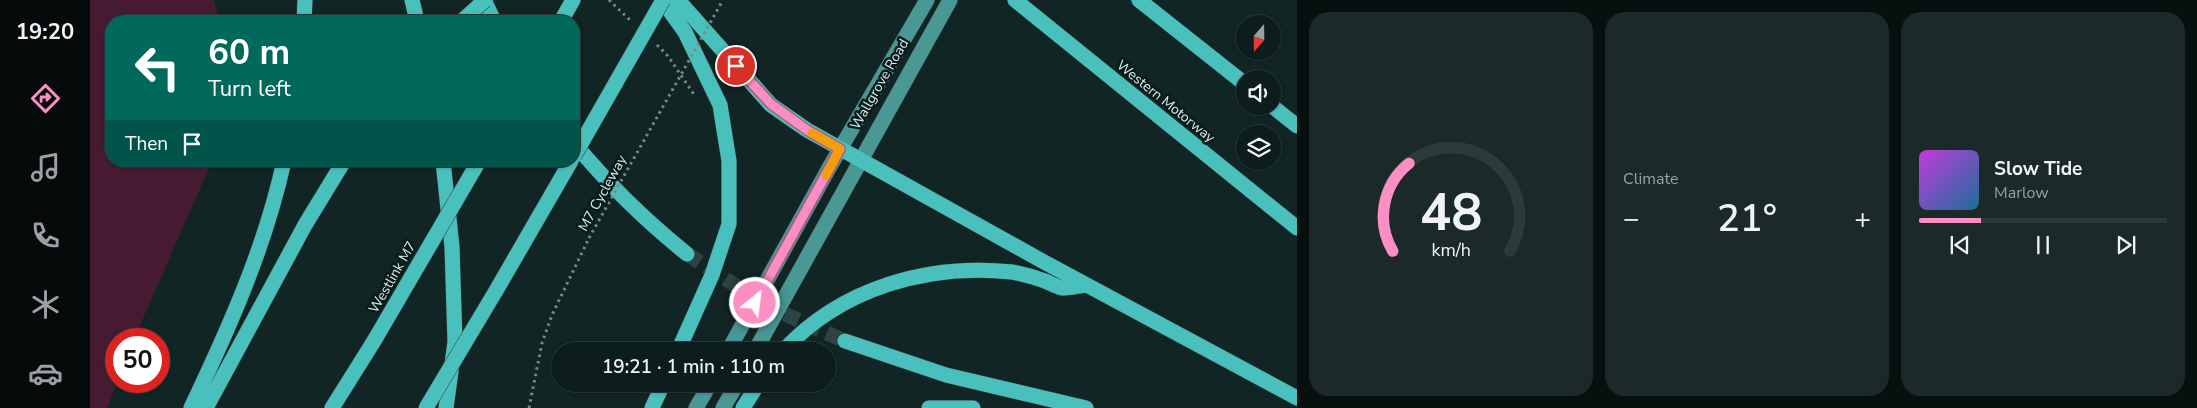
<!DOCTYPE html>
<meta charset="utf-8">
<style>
:root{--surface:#0d1c1c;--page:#1b2929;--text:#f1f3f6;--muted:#9aa1a3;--line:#2d3a3b;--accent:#fb8fc4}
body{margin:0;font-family:"Nunito Sans",sans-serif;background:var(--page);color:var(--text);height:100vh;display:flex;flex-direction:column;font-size:19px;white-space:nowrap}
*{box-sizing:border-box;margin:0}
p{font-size:16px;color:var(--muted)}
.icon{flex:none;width:28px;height:28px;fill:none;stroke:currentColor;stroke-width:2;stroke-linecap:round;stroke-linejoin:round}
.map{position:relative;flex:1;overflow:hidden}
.sheet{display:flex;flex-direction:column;gap:12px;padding:12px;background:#070f0f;width:900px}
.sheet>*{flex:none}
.banner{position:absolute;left:15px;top:15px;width:475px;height:152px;border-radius:20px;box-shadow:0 1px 4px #0004,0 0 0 1px var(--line);background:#00695c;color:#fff;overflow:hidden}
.needle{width:32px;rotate:200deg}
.fabs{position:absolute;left:1146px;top:15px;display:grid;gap:10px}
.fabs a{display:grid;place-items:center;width:45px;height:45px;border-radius:50%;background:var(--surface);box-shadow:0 1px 4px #0004,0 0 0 1px var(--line);font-size:25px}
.speed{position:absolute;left:15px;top:328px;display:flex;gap:10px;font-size:25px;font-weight:700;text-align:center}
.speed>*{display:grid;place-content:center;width:65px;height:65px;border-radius:50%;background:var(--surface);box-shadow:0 1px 4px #0004,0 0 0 1px var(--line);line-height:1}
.speed .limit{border:8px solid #d22;background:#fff;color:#111}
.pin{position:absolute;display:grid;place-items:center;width:42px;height:42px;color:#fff;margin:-21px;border:2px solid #fff;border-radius:50%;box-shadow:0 1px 5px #0007}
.me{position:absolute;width:55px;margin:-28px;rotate:29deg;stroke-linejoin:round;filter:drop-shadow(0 0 4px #0008)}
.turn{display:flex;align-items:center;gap:18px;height:105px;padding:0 20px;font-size:22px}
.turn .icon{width:65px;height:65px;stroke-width:2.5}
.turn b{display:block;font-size:35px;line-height:42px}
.then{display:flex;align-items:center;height:48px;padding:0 20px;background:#0003;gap:10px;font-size:19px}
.big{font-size:38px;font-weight:600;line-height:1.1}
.sheet .widget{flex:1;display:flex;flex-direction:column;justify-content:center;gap:8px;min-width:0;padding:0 18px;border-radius:20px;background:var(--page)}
.sheet .dial{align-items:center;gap:0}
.dial svg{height:130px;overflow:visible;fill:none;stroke:var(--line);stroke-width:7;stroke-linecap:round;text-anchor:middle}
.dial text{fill:var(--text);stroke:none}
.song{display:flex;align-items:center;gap:15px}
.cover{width:60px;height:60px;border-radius:8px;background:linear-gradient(135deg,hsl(290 70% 55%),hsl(200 70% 35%))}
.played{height:5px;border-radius:2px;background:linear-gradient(90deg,var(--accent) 25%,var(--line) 25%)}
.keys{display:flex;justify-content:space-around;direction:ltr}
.heat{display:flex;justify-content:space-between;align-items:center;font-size:28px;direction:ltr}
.sheet .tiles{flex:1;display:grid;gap:12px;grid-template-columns:repeat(3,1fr)}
.trip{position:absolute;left:461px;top:342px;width:285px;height:50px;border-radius:25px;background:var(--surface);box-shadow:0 1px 4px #0004,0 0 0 1px var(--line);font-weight:600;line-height:50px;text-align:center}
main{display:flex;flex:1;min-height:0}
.menu{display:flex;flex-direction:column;width:90px;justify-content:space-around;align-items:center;background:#050b0b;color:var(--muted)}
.menu .icon{width:35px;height:35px}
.menu .on{color:var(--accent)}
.menu b{font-size:22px;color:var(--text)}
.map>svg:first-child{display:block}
.green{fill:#461b31}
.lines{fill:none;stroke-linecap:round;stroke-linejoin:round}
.highway-tunnel{stroke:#304343;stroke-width:15;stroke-dasharray:15 8;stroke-linecap:butt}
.major-casing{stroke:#313f3f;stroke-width:16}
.highway-casing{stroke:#313f3f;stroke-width:16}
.path{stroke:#798989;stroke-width:3;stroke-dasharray:2.5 4;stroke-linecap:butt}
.major{stroke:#499896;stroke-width:15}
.highway{stroke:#4ac0bd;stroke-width:15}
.highway-bridge-casing{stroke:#313f3f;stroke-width:16;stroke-linecap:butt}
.path-bridge{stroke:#798989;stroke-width:3;stroke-dasharray:2.5 4;stroke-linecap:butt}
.highway-bridge{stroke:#4ac0bd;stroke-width:15}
.route-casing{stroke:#a35d7f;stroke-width:12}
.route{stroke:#fb8fc4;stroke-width:9}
.slow{stroke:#f59e0b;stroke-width:9}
.labels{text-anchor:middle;stroke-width:5;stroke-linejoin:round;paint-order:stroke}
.street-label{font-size:14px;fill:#e0ecec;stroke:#081c1b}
</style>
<main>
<nav class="menu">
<b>19:20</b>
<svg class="icon on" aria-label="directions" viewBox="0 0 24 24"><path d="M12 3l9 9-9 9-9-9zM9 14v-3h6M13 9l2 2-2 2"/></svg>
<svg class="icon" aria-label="music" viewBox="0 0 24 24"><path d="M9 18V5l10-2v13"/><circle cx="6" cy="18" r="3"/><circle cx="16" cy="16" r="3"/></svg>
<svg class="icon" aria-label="phone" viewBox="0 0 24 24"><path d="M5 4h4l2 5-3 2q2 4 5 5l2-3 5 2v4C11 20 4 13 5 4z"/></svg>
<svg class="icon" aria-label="climate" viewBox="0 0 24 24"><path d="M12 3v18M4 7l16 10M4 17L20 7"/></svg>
<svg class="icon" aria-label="car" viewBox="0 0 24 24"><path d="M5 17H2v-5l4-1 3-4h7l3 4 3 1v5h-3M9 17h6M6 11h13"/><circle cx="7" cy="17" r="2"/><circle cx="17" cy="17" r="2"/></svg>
</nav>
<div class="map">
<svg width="1207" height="408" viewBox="0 0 1207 408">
<rect width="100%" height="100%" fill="#112525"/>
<!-- green -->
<path class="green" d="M 0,0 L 124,0 L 129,21 L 21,21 L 21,161 L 122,161 L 44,339 L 26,339 L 28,381 L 17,408 L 0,408 Z"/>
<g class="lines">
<!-- highway-tunnel -->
<path class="highway-tunnel" d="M 597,254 L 677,306 L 755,341"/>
<defs>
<g id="major">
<path d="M 638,351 L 739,168 L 837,0"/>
<path d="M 665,351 L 860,0"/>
<path d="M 606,408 L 620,384"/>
<path d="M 633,408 L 647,384"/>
</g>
<g id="highway">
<path d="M 322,0 L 327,21"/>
<path d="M 394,0 L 404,21"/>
<path d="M 572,0 L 595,32 L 630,105 L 639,161 L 639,224 L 622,275 L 588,351"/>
<path d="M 588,0 L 681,105 L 717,130 L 954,262 L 1207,398"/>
<path d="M 925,0 L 1207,228"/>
<path d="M 1049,0 L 1155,84"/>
<path d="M 214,21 L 215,0"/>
<path d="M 471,21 L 483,0"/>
<path d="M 1182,106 L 1207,126"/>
<path d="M 484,143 C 518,184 556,221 597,254"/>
<path d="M 353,161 L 362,247 L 365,342 L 356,408"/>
<path d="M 755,341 L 856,375 L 996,408"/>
<path d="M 693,351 C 751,288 838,263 922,272 C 933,274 944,277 955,281 C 960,283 967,287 972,288 C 979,288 988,286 995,285"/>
<path d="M 101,408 C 139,328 175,248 194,161"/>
<path d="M 116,408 L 215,225 L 254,161"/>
<path d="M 242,408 L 284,341"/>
<path d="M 562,408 L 573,384"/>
<path d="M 653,408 L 668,384"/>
<path d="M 839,408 L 883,408"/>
</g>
</defs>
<!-- major casing -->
<use href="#major" class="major-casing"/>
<!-- highway casing -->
<use href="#highway" class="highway-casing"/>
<!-- path -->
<g class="path">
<path d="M 519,0 L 542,22"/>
<path d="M 567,45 L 578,56 L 605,96"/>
<path d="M 439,408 L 452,343 L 462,315 L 499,238"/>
</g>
<!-- major -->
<use href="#major" class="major"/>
<!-- highway -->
<use href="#highway" class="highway"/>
<defs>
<g id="highway-bridge">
<path d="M 372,21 L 395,0"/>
<path d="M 484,156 L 573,0"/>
<path d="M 284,341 L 389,161"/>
<path d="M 336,408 L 407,289 L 481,161"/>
</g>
</defs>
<!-- highway-bridge casing -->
<use href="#highway-bridge" class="highway-bridge-casing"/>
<!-- path-bridge -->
<path class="path-bridge" d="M 499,238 L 633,0"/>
<!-- highway-bridge -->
<use href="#highway-bridge" class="highway-bridge"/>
</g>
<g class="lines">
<defs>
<path id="route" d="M 646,66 L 681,104 L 717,130 L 750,149 L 665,303"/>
</defs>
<!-- route casing -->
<use href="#route" class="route-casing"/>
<!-- route -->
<use href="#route" class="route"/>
<!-- slow -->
<path class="slow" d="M 722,133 L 750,149 L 736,175"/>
</g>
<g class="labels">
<!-- street labels -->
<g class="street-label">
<text transform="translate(789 84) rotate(-60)" y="5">Wallgrove Road</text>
<text transform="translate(1076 101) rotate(39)" y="5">Western Motorway</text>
<text transform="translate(512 193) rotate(-61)" y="5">M7 Cycleway</text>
<text transform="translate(302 277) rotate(-60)" y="5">Westlink M7</text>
</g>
</g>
</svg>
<div class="fabs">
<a><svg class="needle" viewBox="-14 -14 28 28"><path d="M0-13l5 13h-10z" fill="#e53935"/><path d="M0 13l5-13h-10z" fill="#9aa1a3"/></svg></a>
<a><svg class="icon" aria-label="sound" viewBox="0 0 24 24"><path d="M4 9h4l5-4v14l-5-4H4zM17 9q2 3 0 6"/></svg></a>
<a><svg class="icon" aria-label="layers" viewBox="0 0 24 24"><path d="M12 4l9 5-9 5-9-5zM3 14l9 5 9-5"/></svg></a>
</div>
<div class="speed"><div class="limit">50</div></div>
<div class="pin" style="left:646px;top:66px;background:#d93025"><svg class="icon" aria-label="arrive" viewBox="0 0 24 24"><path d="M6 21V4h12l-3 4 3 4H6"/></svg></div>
<svg class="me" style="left:665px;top:303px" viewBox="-20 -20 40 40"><circle r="17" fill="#fb8fc4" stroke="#fff" stroke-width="3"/><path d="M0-11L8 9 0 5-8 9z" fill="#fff"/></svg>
<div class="trip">19:21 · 1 min · 110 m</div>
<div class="banner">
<div class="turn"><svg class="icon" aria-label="left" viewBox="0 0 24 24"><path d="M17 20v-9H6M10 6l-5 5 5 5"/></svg><div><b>60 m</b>Turn left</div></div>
<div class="then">Then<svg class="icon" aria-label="arrive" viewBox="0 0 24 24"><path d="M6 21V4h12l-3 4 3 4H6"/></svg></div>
</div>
</div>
<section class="sheet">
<div class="tiles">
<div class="widget dial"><svg viewBox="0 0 100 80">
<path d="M14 69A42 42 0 1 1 86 69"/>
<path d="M14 69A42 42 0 0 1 24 15" stroke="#fb8fc4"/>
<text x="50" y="56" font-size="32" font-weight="700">48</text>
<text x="50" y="72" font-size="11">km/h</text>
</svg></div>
<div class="widget"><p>Climate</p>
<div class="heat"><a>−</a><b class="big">21°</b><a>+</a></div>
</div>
<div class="widget">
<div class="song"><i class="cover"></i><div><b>Slow Tide</b><p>Marlow</p></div></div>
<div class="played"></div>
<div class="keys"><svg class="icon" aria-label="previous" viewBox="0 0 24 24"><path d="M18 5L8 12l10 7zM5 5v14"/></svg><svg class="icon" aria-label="pause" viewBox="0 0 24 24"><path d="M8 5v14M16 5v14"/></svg><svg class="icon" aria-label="next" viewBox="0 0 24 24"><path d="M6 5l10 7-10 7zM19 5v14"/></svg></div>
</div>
</div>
</section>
</main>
